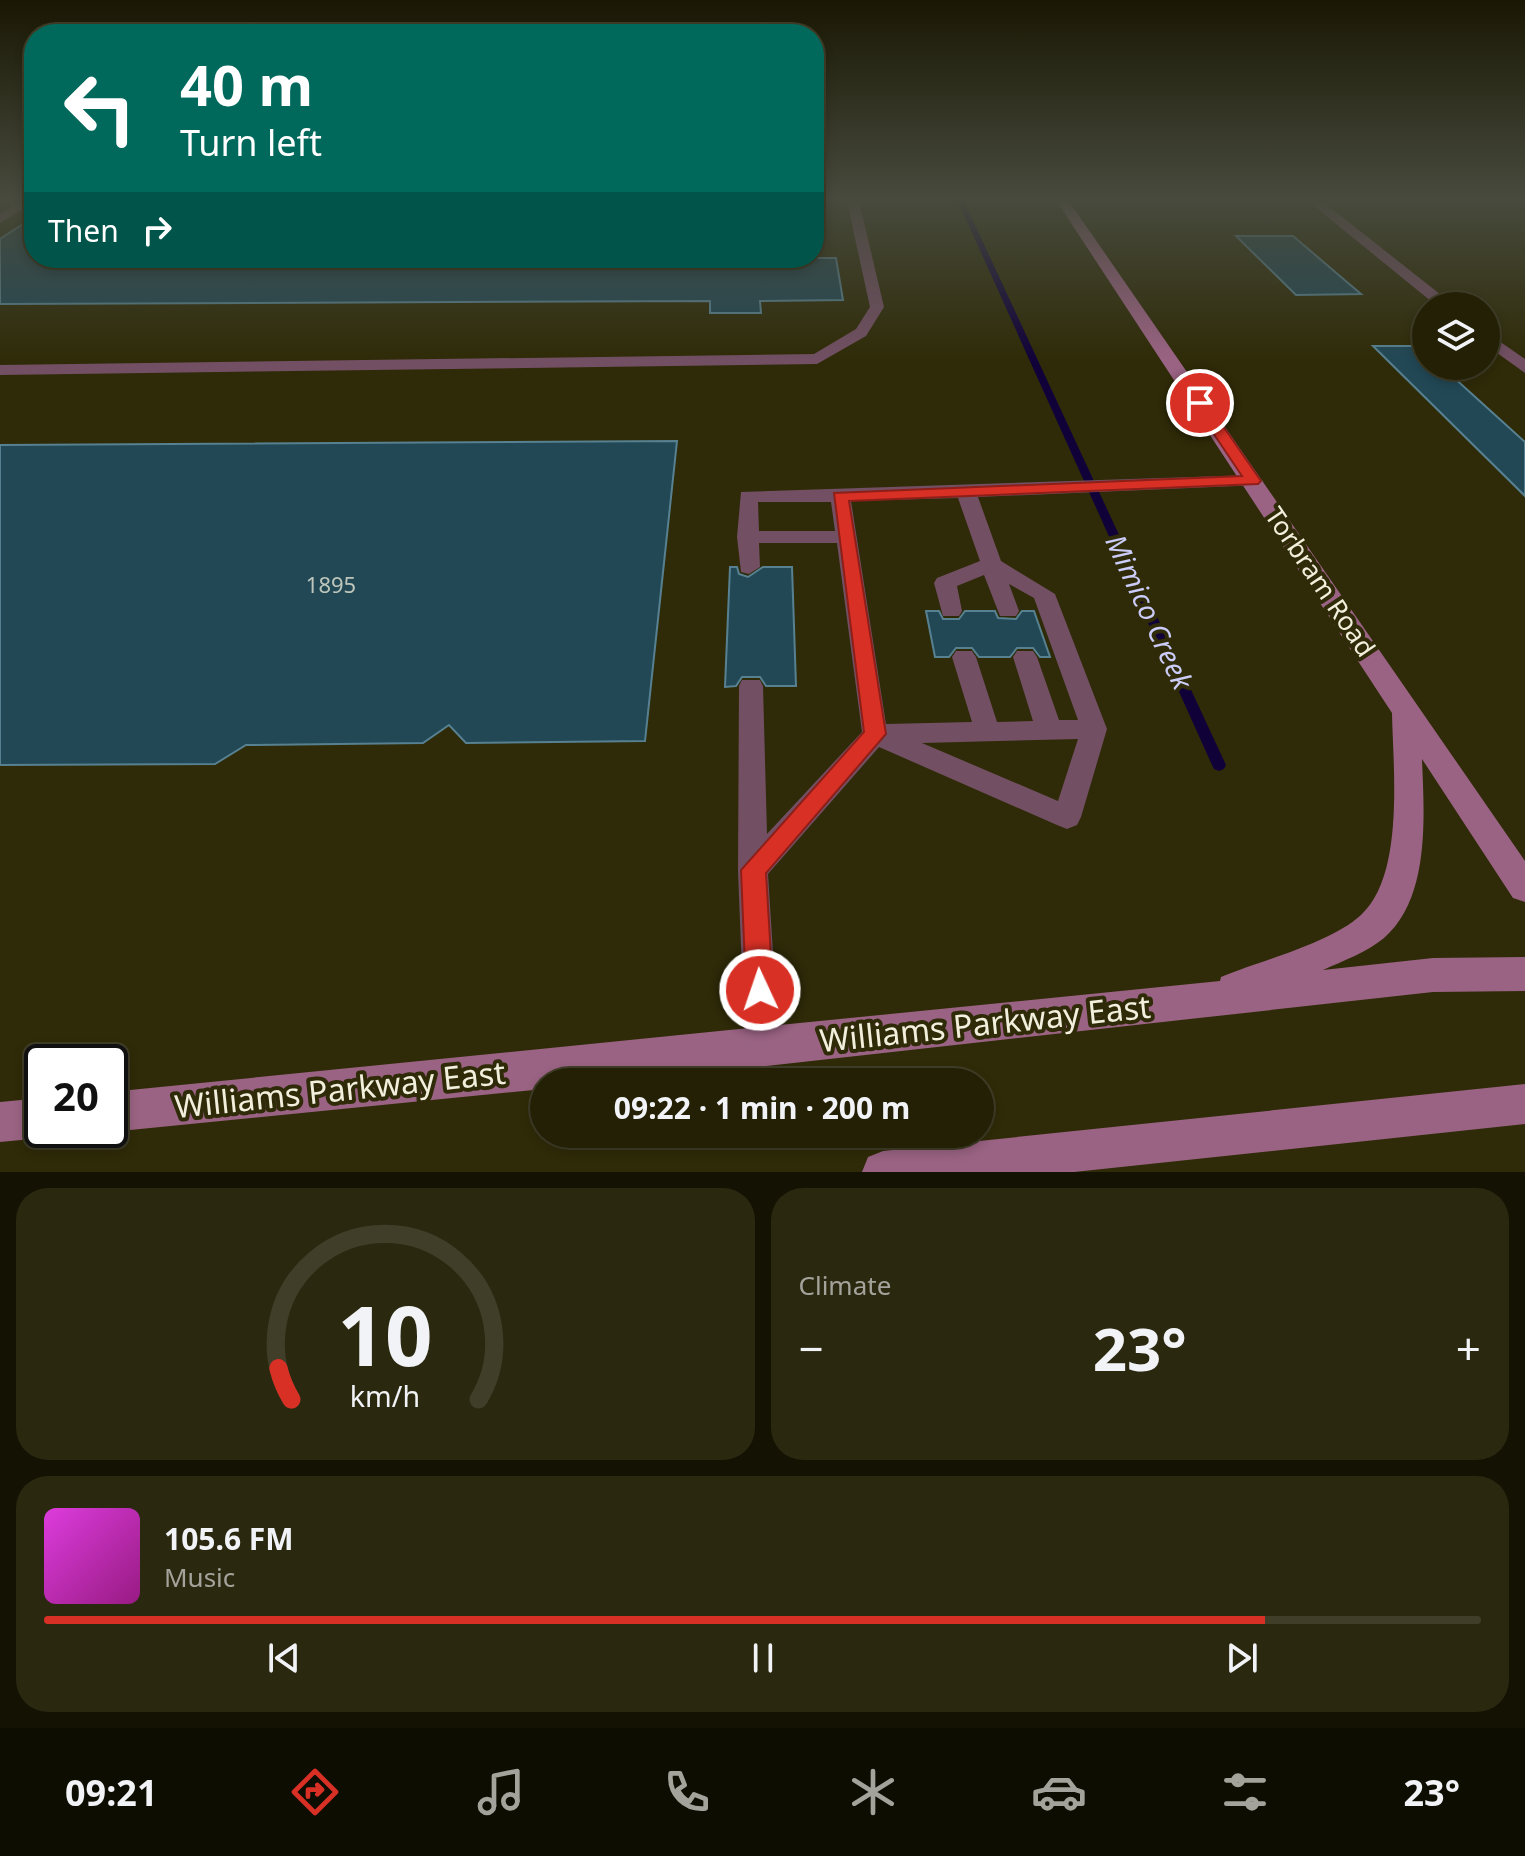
<!DOCTYPE html>
<meta charset="utf-8">
<style>
:root{--surface:#232006;--page:#2b2810;--text:#f1f3f6;--muted:#a3a39b;--line:#403e28;--accent:#d93025}
body{margin:0;font-family:"Noto Sans",sans-serif;background:var(--page);color:var(--text);height:100vh;display:flex;flex-direction:column;font-size:30px;white-space:nowrap}
*{box-sizing:border-box;margin:0}
p{font-size:26px;color:var(--muted)}
.icon{flex:none;width:44px;height:44px;fill:none;stroke:currentColor;stroke-width:2;stroke-linecap:round;stroke-linejoin:round}
.map{position:relative;height:1172px;overflow:hidden}
.sheet{display:flex;flex-direction:column;gap:16px;padding:16px;background:#131203;flex:1}
.sheet>*{flex:none}
.top-card{position:absolute;left:24px;top:24px;width:800px;height:244px;border-radius:32px;box-shadow:0 4px 12px #0003,0 0 0 2px var(--line);background:#00695c;color:#fff;overflow:hidden}
.buttons{position:absolute;left:1412px;top:292px;display:grid;gap:16px}
.buttons a{display:grid;place-items:center;width:88px;height:88px;border-radius:50%;background:var(--surface);box-shadow:0 4px 12px #0003,0 0 0 2px var(--line);font-size:40px}
.speed{position:absolute;left:24px;top:1044px;display:flex;gap:16px;font-size:40px;font-weight:700;text-align:center}
.speed>*{display:grid;place-content:center;width:104px;height:104px;border-radius:50%;background:var(--surface);box-shadow:0 4px 12px #0003,0 0 0 2px var(--line);line-height:1}
.speed .limit{border:4px solid #111;border-radius:12px;background:#fff;color:#111}
.pin{position:absolute;display:grid;place-items:center;width:68px;height:68px;color:#fff;margin:-34px;border:4px solid #fff;border-radius:50%;box-shadow:0 2px 8px #0007}
.me{position:absolute;width:88px;margin:-44px;rotate:357deg;stroke-linejoin:round;filter:drop-shadow(0 0 6px #0008)}
.turn{display:flex;align-items:center;gap:28px;height:168px;padding:0 24px;font-size:36px}
.turn .icon{width:104px;height:104px;stroke-width:2.5}
.turn b{display:block;font-size:56px;line-height:68px}
.then{display:flex;align-items:center;height:76px;padding:0 24px;background:#0003;gap:16px;font-size:30px}
.big{font-size:60px;font-weight:700;line-height:1.1}
.sheet .tile{flex:1;display:flex;flex-direction:column;justify-content:center;gap:12px;min-width:0;padding:0 28px;border-radius:32px;background:var(--page)}
.sheet .dial{align-items:center;gap:0}
.dial svg{height:208px;overflow:visible;fill:none;stroke:var(--line);stroke-width:7;stroke-linecap:round;text-anchor:middle}
.dial text{fill:var(--text);stroke:none}
.song{display:flex;align-items:center;gap:24px}
.cover{width:96px;height:96px;border-radius:12px;background:linear-gradient(135deg,hsl(300 70% 55%),hsl(310 70% 35%))}
.played{height:8px;border-radius:4px;background:linear-gradient(90deg,var(--accent) 85%,var(--line) 85%)}
.keys{display:flex;justify-content:space-around;direction:ltr}
.heat{display:flex;justify-content:space-between;align-items:center;font-size:44px;direction:ltr}
.sheet .tiles{flex:1;display:grid;gap:16px;grid-template-columns:1fr 1fr}
.tile:last-child{grid-column:span 2}
.trip{position:absolute;left:530px;top:1068px;width:464px;height:80px;border-radius:40px;background:var(--surface);box-shadow:0 4px 12px #0003,0 0 0 2px var(--line);font-weight:700;line-height:80px;text-align:center}
.tab-bar{display:flex;height:128px;justify-content:space-around;align-items:center;background:#0e0d02;color:var(--muted)}
.tab-bar .icon{width:56px;height:56px}
.tab-bar .active{color:var(--accent)}
.tab-bar b{font-size:36px;color:var(--text)}
.map>svg:first-child{display:block}
.lines{fill:none;stroke-linecap:round;stroke-linejoin:round}
.stream{fill:#100239;fill-rule:evenodd}
.building{fill:#224855;stroke:#578191;stroke-width:2}
.service{fill:#724f63;fill-rule:evenodd}
.minor{fill:#724f63;fill-rule:evenodd}
.secondary{fill:#9a6383;fill-rule:evenodd}
.route{fill:#d93025;stroke:#8d1f18;stroke-width:2}
.labels{text-anchor:middle;stroke-width:8;stroke-linejoin:round;paint-order:stroke}
.number-label{font-size:22px;fill:#bec6bb}
.street-label{font-size:26px;fill:#f2f0dd;stroke:#2f2b08}
.water-label{font-size:28px;font-style:italic;fill:#cbccf8;stroke:#2f2b08}
.near-street-label{font-size:32px;fill:#f2f0dd;stroke:#2f2b08}
</style>
<div class="map">
<svg width="1525" height="1172" viewBox="0 0 1525 1172">
<rect width="100%" height="100%" fill="#2f2b08"/>
<g class="lines">
<!-- stream -->
<path class="stream" d="M 956,197 L 962,197 L 1226,765 L 1224,769 L 1219,771 L 1214,769 L 1212,765 Z"/>
</g>
<!-- building -->
<g class="building">
<path d="M 34,217 L 34,258 L 836,258 L 843,300 L 760,301 L 761,313 L 710,313 L 710,301 L 0,304 L 0,239 Z"/>
<path d="M 1236,236 L 1293,236 L 1361,294 L 1296,295 Z"/>
<path d="M 1373,346 L 1418,346 L 1426,353 L 1426,366 L 1441,366 L 1525,442 L 1525,496 Z"/>
<path d="M 677,441 L 645,741 L 466,743 L 449,725 L 423,743 L 246,745 L 215,764 L 0,765 L 0,445 Z"/>
<path d="M 730,567 L 737,567 L 739,574 L 748,577 L 763,567 L 792,567 L 796,686 L 766,686 L 760,677 L 742,677 L 736,686 L 725,687 Z"/>
<path d="M 926,611 L 939,611 L 943,619 L 959,619 L 965,611 L 995,611 L 998,618 L 1016,619 L 1022,611 L 1034,611 L 1050,657 L 1040,657 L 1033,648 L 1017,648 L 1010,657 L 979,657 L 972,648 L 956,648 L 949,657 L 935,657 Z"/>
</g>
<g class="lines">
<!-- service -->
<g class="service">
<path d="M 26,197 L 34,197 L 34,202 L 0,223 L 0,214 Z"/>
<path d="M 846,197 L 858,197 L 884,307 L 866,336 L 817,364 L 0,375 L 0,365 L 814,354 L 856,329 L 870,307 Z"/>
<path d="M 1253,475 L 1263,481 L 1260,485 L 978,497 L 1001,561 L 1055,594 L 1107,729 L 1081,817 L 1077,825 L 1067,829 L 1057,825 L 879,747 L 768,874 L 779,1048 L 774,1060 L 762,1065 L 750,1060 L 745,1048 L 738,870 L 739,686 L 742,680 L 760,680 L 763,686 L 767,834 L 862,732 L 837,543 L 759,543 L 760,567 L 749,574 L 741,572 L 737,537 L 741,492 ZM 958,498 L 980,561 L 937,578 L 934,583 L 943,616 L 959,616 L 962,611 L 957,586 L 984,575 L 1000,616 L 1016,616 L 1019,611 L 1009,584 L 1034,598 L 1078,720 L 1059,720 L 1037,657 L 1033,651 L 1017,651 L 1013,657 L 1033,721 L 997,722 L 976,657 L 972,651 L 956,651 L 952,657 L 972,722 L 886,724 L 851,501 ZM 758,502 L 831,502 L 835,531 L 759,531 ZM 1078,739 L 1058,801 L 922,743 Z"/>
</g>
<!-- minor -->
<g class="minor">
<path d="M 1303,197 L 1317,197 L 1455,306 L 1437,306 Z"/>
<path d="M 1486,332 L 1525,359 L 1525,373 L 1486,345 Z"/>
</g>
<!-- secondary -->
<g class="secondary">
<path d="M 1054,197 L 1066,197 L 1525,861 L 1525,902 L 1513,898 L 1422,759 C 1424,814 1431,897 1384,938 C 1367,952 1343,961 1323,970 L 1433,958 L 1525,957 L 1525,991 L 1433,992 L 713,1072 L 610,1082 L 544,1082 L 544,1089 L 110,1132 L 106,1130 L 110,1130 L 110,1092 L 1220,981 L 1221,977 C 1262,960 1329,944 1361,915 C 1405,875 1393,768 1392,713 Z"/>
<path d="M 1525,1084 L 1525,1124 L 1074,1172 L 862,1172 L 868,1157 L 883,1151 Z"/>
<path d="M 42,1098 L 42,1130 L 56,1132 L 42,1138 L 0,1142 L 0,1102 Z"/>
</g>
</g>
<!-- sky -->
<linearGradient id="sky" x2="0" y2="1"><stop stop-color="#1a1804"/><stop offset="0.55" stop-color="#474a3d"/><stop offset="1" stop-color="#474a3d" stop-opacity="0"/></linearGradient>
<rect width="1525" height="361" fill="url(#sky)"/>
<!-- route -->
<path class="route" d="M 1195,400 L 1205,400 L 1261,481 L 1258,484 L 849,501 L 886,734 L 766,873 L 773,990 L 769,999 L 760,1003 L 750,999 L 746,990 L 741,870 L 864,732 L 834,493 L 1242,476 L 1193,403 Z"/>
<g class="labels">
<!-- number labels -->
<g class="number-label">
<text x="331" y="593">1895</text>
</g>
<!-- street labels -->
<g class="street-label">
<text transform="translate(1320 582) rotate(56)" y="9">Torbram Road</text>
</g>
<!-- water labels -->
<g class="water-label">
<text transform="translate(1149 612) rotate(65)" y="10">Mimico Creek</text>
</g>
<!-- near-street labels -->
<g class="near-street-label">
<text transform="translate(985 1024) rotate(-6)" y="11">Williams Parkway East</text>
<text transform="translate(340 1090) rotate(-6)" y="11">Williams Parkway East</text>
</g>
</g>
</svg>
<div class="buttons">
<a><svg class="icon" aria-label="layers" viewBox="0 0 24 24"><path d="M12 4l9 5-9 5-9-5zM3 14l9 5 9-5"/></svg></a>
</div>
<div class="speed"><div class="limit">20</div></div>
<div class="pin" style="left:1200px;top:403px;background:#d93025"><svg class="icon" aria-label="arrive" viewBox="0 0 24 24"><path d="M6 21V4h12l-3 4 3 4H6"/></svg></div>
<svg class="me" style="left:760px;top:990px" viewBox="-20 -20 40 40"><circle r="17" fill="#d93025" stroke="#fff" stroke-width="3"/><path d="M0-11L8 9 0 5-8 9z" fill="#fff"/></svg>
<div class="trip">09:22 · 1 min · 200 m</div>
<div class="top-card">
<div class="turn"><svg class="icon" aria-label="left" viewBox="0 0 24 24"><path d="M17 20v-9H6M10 6l-5 5 5 5"/></svg><div><b>40 m</b>Turn left</div></div>
<div class="then">Then<svg class="icon" aria-label="right" viewBox="0 0 24 24"><path d="M7 20v-9h11M14 6l5 5-5 5"/></svg></div>
</div>
</div>
<section class="sheet">
<div class="tiles">
<div class="tile dial"><svg viewBox="0 0 100 80">
<path d="M14 69A42 42 0 1 1 86 69"/>
<path d="M14 69A42 42 0 0 1 9 57" stroke="#d93025"/>
<text x="50" y="56" font-size="32" font-weight="700">10</text>
<text x="50" y="72" font-size="11">km/h</text>
</svg></div>
<div class="tile"><p>Climate</p>
<div class="heat"><a>−</a><b class="big">23°</b><a>+</a></div>
</div>
<div class="tile">
<div class="song"><i class="cover"></i><div><b>105.6 FM</b><p>Music</p></div></div>
<div class="played"></div>
<div class="keys"><svg class="icon" aria-label="previous" viewBox="0 0 24 24"><path d="M18 5L8 12l10 7zM5 5v14"/></svg><svg class="icon" aria-label="pause" viewBox="0 0 24 24"><path d="M8 5v14M16 5v14"/></svg><svg class="icon" aria-label="next" viewBox="0 0 24 24"><path d="M6 5l10 7-10 7zM19 5v14"/></svg></div>
</div>
</div>
</section>
<nav class="tab-bar">
<b>09:21</b>
<svg class="icon active" aria-label="directions" viewBox="0 0 24 24"><path d="M12 3l9 9-9 9-9-9zM9 14v-3h6M13 9l2 2-2 2"/></svg>
<svg class="icon" aria-label="music" viewBox="0 0 24 24"><path d="M9 18V5l10-2v13"/><circle cx="6" cy="18" r="3"/><circle cx="16" cy="16" r="3"/></svg>
<svg class="icon" aria-label="phone" viewBox="0 0 24 24"><path d="M5 4h4l2 5-3 2q2 4 5 5l2-3 5 2v4C11 20 4 13 5 4z"/></svg>
<svg class="icon" aria-label="climate" viewBox="0 0 24 24"><path d="M12 3v18M4 7l16 10M4 17L20 7"/></svg>
<svg class="icon" aria-label="car" viewBox="0 0 24 24"><path d="M5 17H2v-5l4-1 3-4h7l3 4 3 1v5h-3M9 17h6M6 11h13"/><circle cx="7" cy="17" r="2"/><circle cx="17" cy="17" r="2"/></svg>
<svg class="icon" aria-label="filters" viewBox="0 0 24 24"><path d="M4 7h16M4 17h16"/><circle cx="9" cy="7" r="2"/><circle cx="15" cy="17" r="2"/></svg>
<b>23°</b>
</nav>
